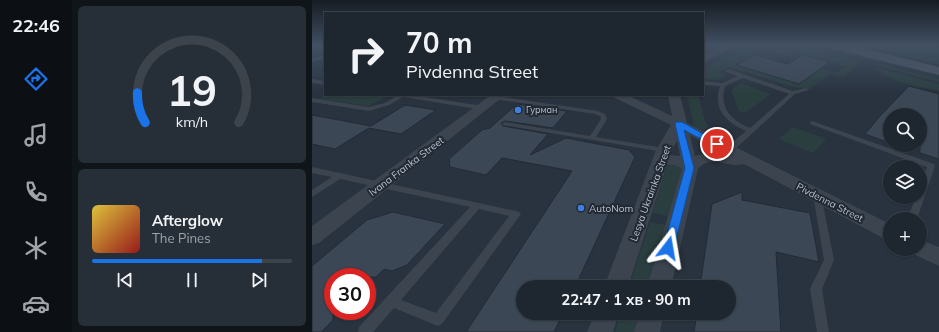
<!DOCTYPE html>
<html lang="uk">
<meta charset="utf-8">
<style>
:root{--surface:#1e262f;--page:#262e37;--text:#f1f3f6;--muted:#a1a5aa;--line:#3c434b;--accent:#1a73e8}
body{margin:0;font-family:Mulish,sans-serif;background:var(--page);color:var(--text);height:100vh;display:flex;flex-direction:column;font-size:15px;white-space:nowrap}
*{box-sizing:border-box;margin:0}
p{font-size:13px;color:var(--muted)}
.icon{flex:none;width:22px;height:22px;fill:none;stroke:currentColor;stroke-width:2;stroke-linecap:round;stroke-linejoin:round}
.map{position:relative;flex:1;overflow:hidden}
.drawer{display:flex;flex-direction:column;gap:6px;padding:6px;background:#10151a;width:240px}
.drawer>*{flex:none}
.guide{position:absolute;left:12px;top:12px;width:380px;height:84px;border-radius:0px;box-shadow:0 1px 3px #0004,0 0 0 1px var(--line);background:#1e262f;color:var(--text);overflow:hidden}
.buttons{position:absolute;left:571px;top:108px;display:grid;gap:8px}
.buttons a{display:grid;place-items:center;width:44px;height:44px;border-radius:50%;background:var(--surface);box-shadow:0 1px 3px #0004,0 0 0 1px var(--line);font-size:20px}
.speed{position:absolute;left:12px;top:268px;display:flex;gap:8px;font-size:20px;font-weight:700;text-align:center}
.speed>*{display:grid;place-content:center;width:52px;height:52px;border-radius:50%;background:var(--surface);box-shadow:0 1px 3px #0004,0 0 0 1px var(--line);line-height:1}
.speed .limit{border:6px solid #d22;background:#fff;color:#111}
.pin{position:absolute;display:grid;place-items:center;width:34px;height:34px;color:#fff;margin:-17px;border:2px solid #fff;border-radius:50%;box-shadow:0 1px 4px #0007}
.me{position:absolute;width:44px;margin:-22px;rotate:14deg;stroke-linejoin:round;filter:drop-shadow(0 0 3px #0008)}
.turn{display:flex;align-items:center;gap:14px;height:84px;padding:0 16px;font-size:18px}
.turn .icon{width:52px;height:52px;stroke-width:2.5}
.turn b{display:block;font-size:28px;line-height:34px}
.drawer .tile{flex:1;display:flex;flex-direction:column;justify-content:center;gap:6px;min-width:0;padding:0 14px;border-radius:6px;background:var(--page)}
.drawer .dial{align-items:center;gap:0}
.dial svg{height:104px;overflow:visible;fill:none;stroke:var(--line);stroke-width:7;stroke-linecap:round;text-anchor:middle}
.dial text{fill:var(--text);stroke:none}
.song{display:flex;align-items:center;gap:12px}
.cover{width:48px;height:48px;border-radius:6px;background:linear-gradient(135deg,hsl(50 70% 55%),hsl(0 70% 35%))}
.played{height:4px;border-radius:2px;background:linear-gradient(90deg,var(--accent) 85%,var(--line) 85%)}
.keys{display:flex;justify-content:space-around;direction:ltr}
.trip{position:absolute;left:204px;top:280px;width:220px;height:40px;border-radius:20px;background:var(--surface);box-shadow:0 1px 3px #0004,0 0 0 1px var(--line);font-weight:700;line-height:40px;text-align:center}
main{display:flex;flex:1;min-height:0}
.tabs{display:flex;flex-direction:column;width:72px;justify-content:space-around;align-items:center;background:#0c0f13;color:var(--muted)}
.tabs .icon{width:28px;height:28px}
.tabs .selected{color:var(--accent)}
.tabs b{font-size:18px;color:var(--text)}
.map>svg:first-child{display:block}
.green{fill:#2a3e40}
.building{fill:#3b4755;stroke:#232b37}
.lines{fill:none;stroke-linecap:round;stroke-linejoin:round}
.service{fill:#3c444f;fill-rule:evenodd}
.minor{fill:#3c444f;fill-rule:evenodd}
.secondary{fill:#4b5462;fill-rule:evenodd}
.route{fill:#1a73e8;stroke:#114b97}
.shop-dot{fill:#3f7fe0;stroke:#212935;stroke-width:1.5}
.labels{text-anchor:middle;stroke-width:4;stroke-linejoin:round;paint-order:stroke}
.far-poi-label{font-size:9px;fill:#b9c0ca;stroke:#212935;text-anchor:start}
.street-label{font-size:10px;fill:#b9c0ca;stroke:#212935}
.poi-label{font-size:10px;fill:#b9c0ca;stroke:#212935;text-anchor:start}
</style>
<main>
<nav class="tabs">
<b>22:46</b>
<svg class="icon selected" aria-label="directions" viewBox="0 0 24 24"><path d="M12 3l9 9-9 9-9-9zM9 14v-3h6M13 9l2 2-2 2"/></svg>
<svg class="icon" aria-label="music" viewBox="0 0 24 24"><path d="M9 18V5l10-2v13"/><circle cx="6" cy="18" r="3"/><circle cx="16" cy="16" r="3"/></svg>
<svg class="icon" aria-label="phone" viewBox="0 0 24 24"><path d="M5 4h4l2 5-3 2q2 4 5 5l2-3 5 2v4C11 20 4 13 5 4z"/></svg>
<svg class="icon" aria-label="climate" viewBox="0 0 24 24"><path d="M12 3v18M4 7l16 10M4 17L20 7"/></svg>
<svg class="icon" aria-label="car" viewBox="0 0 24 24"><path d="M5 17H2v-5l4-1 3-4h7l3 4 3 1v5h-3M9 17h6M6 11h13"/><circle cx="7" cy="17" r="2"/><circle cx="17" cy="17" r="2"/></svg>
</nav>
<section class="drawer">
<div class="tile dial"><svg viewBox="0 0 100 80">
<path d="M14 69A42 42 0 1 1 86 69"/>
<path d="M14 69A42 42 0 0 1 8 46" stroke="#1a73e8"/>
<text x="50" y="56" font-size="32" font-weight="700">19</text>
<text x="50" y="72" font-size="11">km/h</text>
</svg></div>
<div class="tile">
<div class="song"><i class="cover"></i><div><b>Afterglow</b><p>The Pines</p></div></div>
<div class="played"></div>
<div class="keys"><svg class="icon" aria-label="previous" viewBox="0 0 24 24"><path d="M18 5L8 12l10 7zM5 5v14"/></svg><svg class="icon" aria-label="pause" viewBox="0 0 24 24"><path d="M8 5v14M16 5v14"/></svg><svg class="icon" aria-label="next" viewBox="0 0 24 24"><path d="M6 5l10 7-10 7zM19 5v14"/></svg></div>
</div>
</section>
<div class="map">
<svg width="627" height="332" viewBox="0 0 627 332">
<rect width="100%" height="100%" fill="#28333f"/>
<!-- green -->
<g class="green">
<path d="M 458,46 L 487,46 L 547,62 L 532,77 L 519,73 L 498,89 L 481,87 L 417,67 L 406,72 L 415,76 L 406,80 L 391,79 L 391,69 L 429,49 L 467,59 L 466,61 L 443,55 L 424,65 L 487,84 L 509,68 L 525,73 L 533,66 Z"/>
<path d="M 552,46 L 627,46 L 627,64 Z"/>
<path d="M 561,63 L 627,79 L 627,82 L 564,65 Z"/>
<path d="M 565,68 L 627,84 L 627,91 C 607,86 578,84 565,68 Z"/>
<path d="M 429,83 L 459,94 L 433,113 L 427,111 L 419,90 Z"/>
<path d="M 15,95 L 70,95 L 76,96 L 56,106 L 8,99 Z"/>
<path d="M 375,95 L 386,95 L 394,124 L 397,126 L 392,131 L 382,126 Z"/>
<path d="M 481,127 L 514,139 L 501,153 L 467,139 Z"/>
<path d="M 361,163 L 367,165 L 370,169 L 357,216 L 340,213 L 355,167 Z"/>
<path d="M 338,222 L 354,225 L 338,287 L 317,287 Z"/>
<path d="M 309,313 L 331,313 L 326,332 L 303,332 Z"/>
</g>
<!-- building -->
<g class="building">
<path d="M 443,55 L 476,64 L 490,55 L 518,62 L 487,84 L 424,65 Z"/>
<path d="M 597,86 L 627,94 L 627,159 L 608,153 L 608,115 L 578,115 L 578,143 L 553,134 L 569,115 Z"/>
<path d="M 205,104 L 255,111 L 241,128 L 193,121 L 189,123 L 191,126 L 236,134 L 218,155 L 254,138 L 317,150 L 323,157 L 263,287 L 211,287 L 211,313 L 251,313 L 242,332 L 154,332 L 260,171 L 190,158 L 174,175 L 138,167 L 137,159 L 170,130 L 178,128 Z"/>
<path d="M 93,105 L 124,110 L 89,134 L 57,128 L 23,149 L 0,144 L 0,115 L 59,126 Z"/>
<path d="M 430,192 L 430,200 L 498,213 L 507,262 L 464,252 L 469,332 L 382,332 L 385,313 L 417,313 L 417,287 L 388,287 L 400,204 Z"/>
<path d="M 81,212 L 133,224 L 95,265 L 80,271 L 72,269 L 64,277 L 21,277 L 21,320 L 9,332 L 0,332 L 0,266 L 55,220 Z"/>
</g>
<g class="lines">
<!-- service -->
<g class="service">
<path d="M 444,46 L 452,46 L 479,55 L 477,56 Z"/>
<path d="M 13,55 L 13,58 L 0,62 L 0,59 Z"/>
<path d="M 416,69 L 481,91 L 494,88 L 497,90 L 483,94 L 420,152 L 414,152 L 413,150 L 414,148 L 434,131 C 415,123 400,109 408,86 L 391,85 L 391,81 L 410,83 L 426,76 L 414,72 L 413,71 ZM 431,78 L 477,94 L 438,128 C 419,120 407,108 413,86 Z"/>
<path d="M 0,79 L 13,81 L 13,85 L 0,83 Z"/>
<path d="M 86,95 L 100,95 L 171,106 L 174,108 L 171,110 L 91,97 L 77,105 L 57,111 L 0,102 L 0,98 L 57,107 L 73,103 Z"/>
<path d="M 184,96 L 286,111 L 293,114 L 295,119 L 284,137 L 352,148 L 356,150 L 352,152 L 191,125 L 190,124 L 193,122 L 278,136 L 289,119 L 288,116 L 283,114 L 182,99 L 182,97 Z"/>
<path d="M 500,121 L 622,164 L 623,166 L 605,219 L 595,219 L 604,197 L 608,197 L 608,185 L 615,167 L 498,124 L 498,122 Z"/>
<path d="M 0,167 L 204,211 L 207,212 L 209,214 L 130,324 L 126,326 L 82,308 L 61,332 L 46,332 L 47,327 L 158,207 L 28,179 L 0,197 L 0,190 L 20,177 L 0,173 ZM 167,209 L 197,216 L 124,313 L 89,300 Z"/>
<path d="M 505,192 L 508,193 L 509,195 L 522,260 L 510,289 L 517,332 L 505,332 L 498,289 L 512,260 L 501,195 L 502,193 Z"/>
</g>
<!-- minor -->
<g class="minor">
<path d="M 410,46 L 422,46 L 391,63 L 391,56 Z"/>
<path d="M 179,95 L 193,95 L 7,243 L 0,245 L 0,226 Z"/>
<path d="M 299,95 L 315,95 L 360,116 L 356,95 L 368,95 L 375,123 L 578,224 L 578,241 L 571,238 L 432,164 C 416,169 399,153 386,169 L 359,287 L 335,287 L 370,169 C 365,165 361,164 355,165 L 316,287 L 292,287 L 344,150 L 359,125 L 301,97 ZM 378,135 L 412,153 L 400,152 L 383,156 ZM 365,140 L 368,156 L 358,155 Z"/>
<path d="M 608,240 L 627,247 L 627,266 L 601,254 L 598,249 L 608,249 Z"/>
<path d="M 283,313 L 307,313 L 301,332 L 275,332 Z"/>
<path d="M 328,313 L 352,313 L 348,332 L 322,332 Z"/>
</g>
<!-- secondary -->
<path class="secondary" d="M 519,46 L 542,46 L 627,67 L 627,75 L 521,49 Z"/>
</g>
<!-- sky -->
<linearGradient id="sky" x2="0" y2="1"><stop stop-color="#161c23"/><stop offset="0.49" stop-color="#425063"/><stop offset="1" stop-color="#425063" stop-opacity="0"/></linearGradient>
<rect width="627" height="93" fill="url(#sky)"/>
<!-- route -->
<path class="route" d="M 364,122 L 370,122 L 409,144 L 405,146 L 402,146 L 372,130 L 382,168 L 362,248 L 361,251 L 356,253 L 352,251 L 351,248 L 373,168 L 363,124 Z"/>
<!-- markers -->
<g class="shop-dot">
<circle cx="206" cy="110" r="4"/>
<circle cx="269" cy="208" r="4"/>
</g>
<g class="labels">
<!-- far-poi labels -->
<g class="far-poi-label">
<text x="214" y="113">Гурман</text>
</g>
<!-- street labels -->
<g class="street-label">
<text transform="translate(94 166) rotate(-37)" y="4">Ivana Franka Street</text>
<text transform="translate(338 193) rotate(-70)" y="4">Lesya Ukrainka Street</text>
<text transform="translate(518 202) rotate(27)" y="4">Pivdenna Street</text>
</g>
<!-- poi labels -->
<g class="poi-label">
<text x="277" y="212">AutoNom</text>
</g>
</g>
</svg>
<div class="buttons">
<a><svg class="icon" aria-label="search" viewBox="0 0 24 24"><circle cx="10" cy="10" r="6"/><path d="M15 15l6 6"/></svg></a>
<a><svg class="icon" aria-label="layers" viewBox="0 0 24 24"><path d="M12 4l9 5-9 5-9-5zM3 14l9 5 9-5"/></svg></a>
<a>+</a>
</div>
<div class="speed"><div class="limit">30</div></div>
<div class="pin" style="left:405px;top:144px;background:#d93025"><svg class="icon" aria-label="arrive" viewBox="0 0 24 24"><path d="M6 21V4h12l-3 4 3 4H6"/></svg></div>
<svg class="me" style="left:356px;top:248px" viewBox="-20 -20 40 40"><path d="M0-17L14 15 0 8-14 15z" fill="#1a73e8" stroke="#fff" stroke-width="4"/></svg>
<div class="trip">22:47 · 1 хв · 90 m</div>
<div class="guide">
<div class="turn"><svg class="icon" aria-label="right" viewBox="0 0 24 24"><path d="M7 20v-9h11M14 6l5 5-5 5"/></svg><div><b>70 m</b>Pivdenna Street</div></div>
</div>
</div>
</main>
